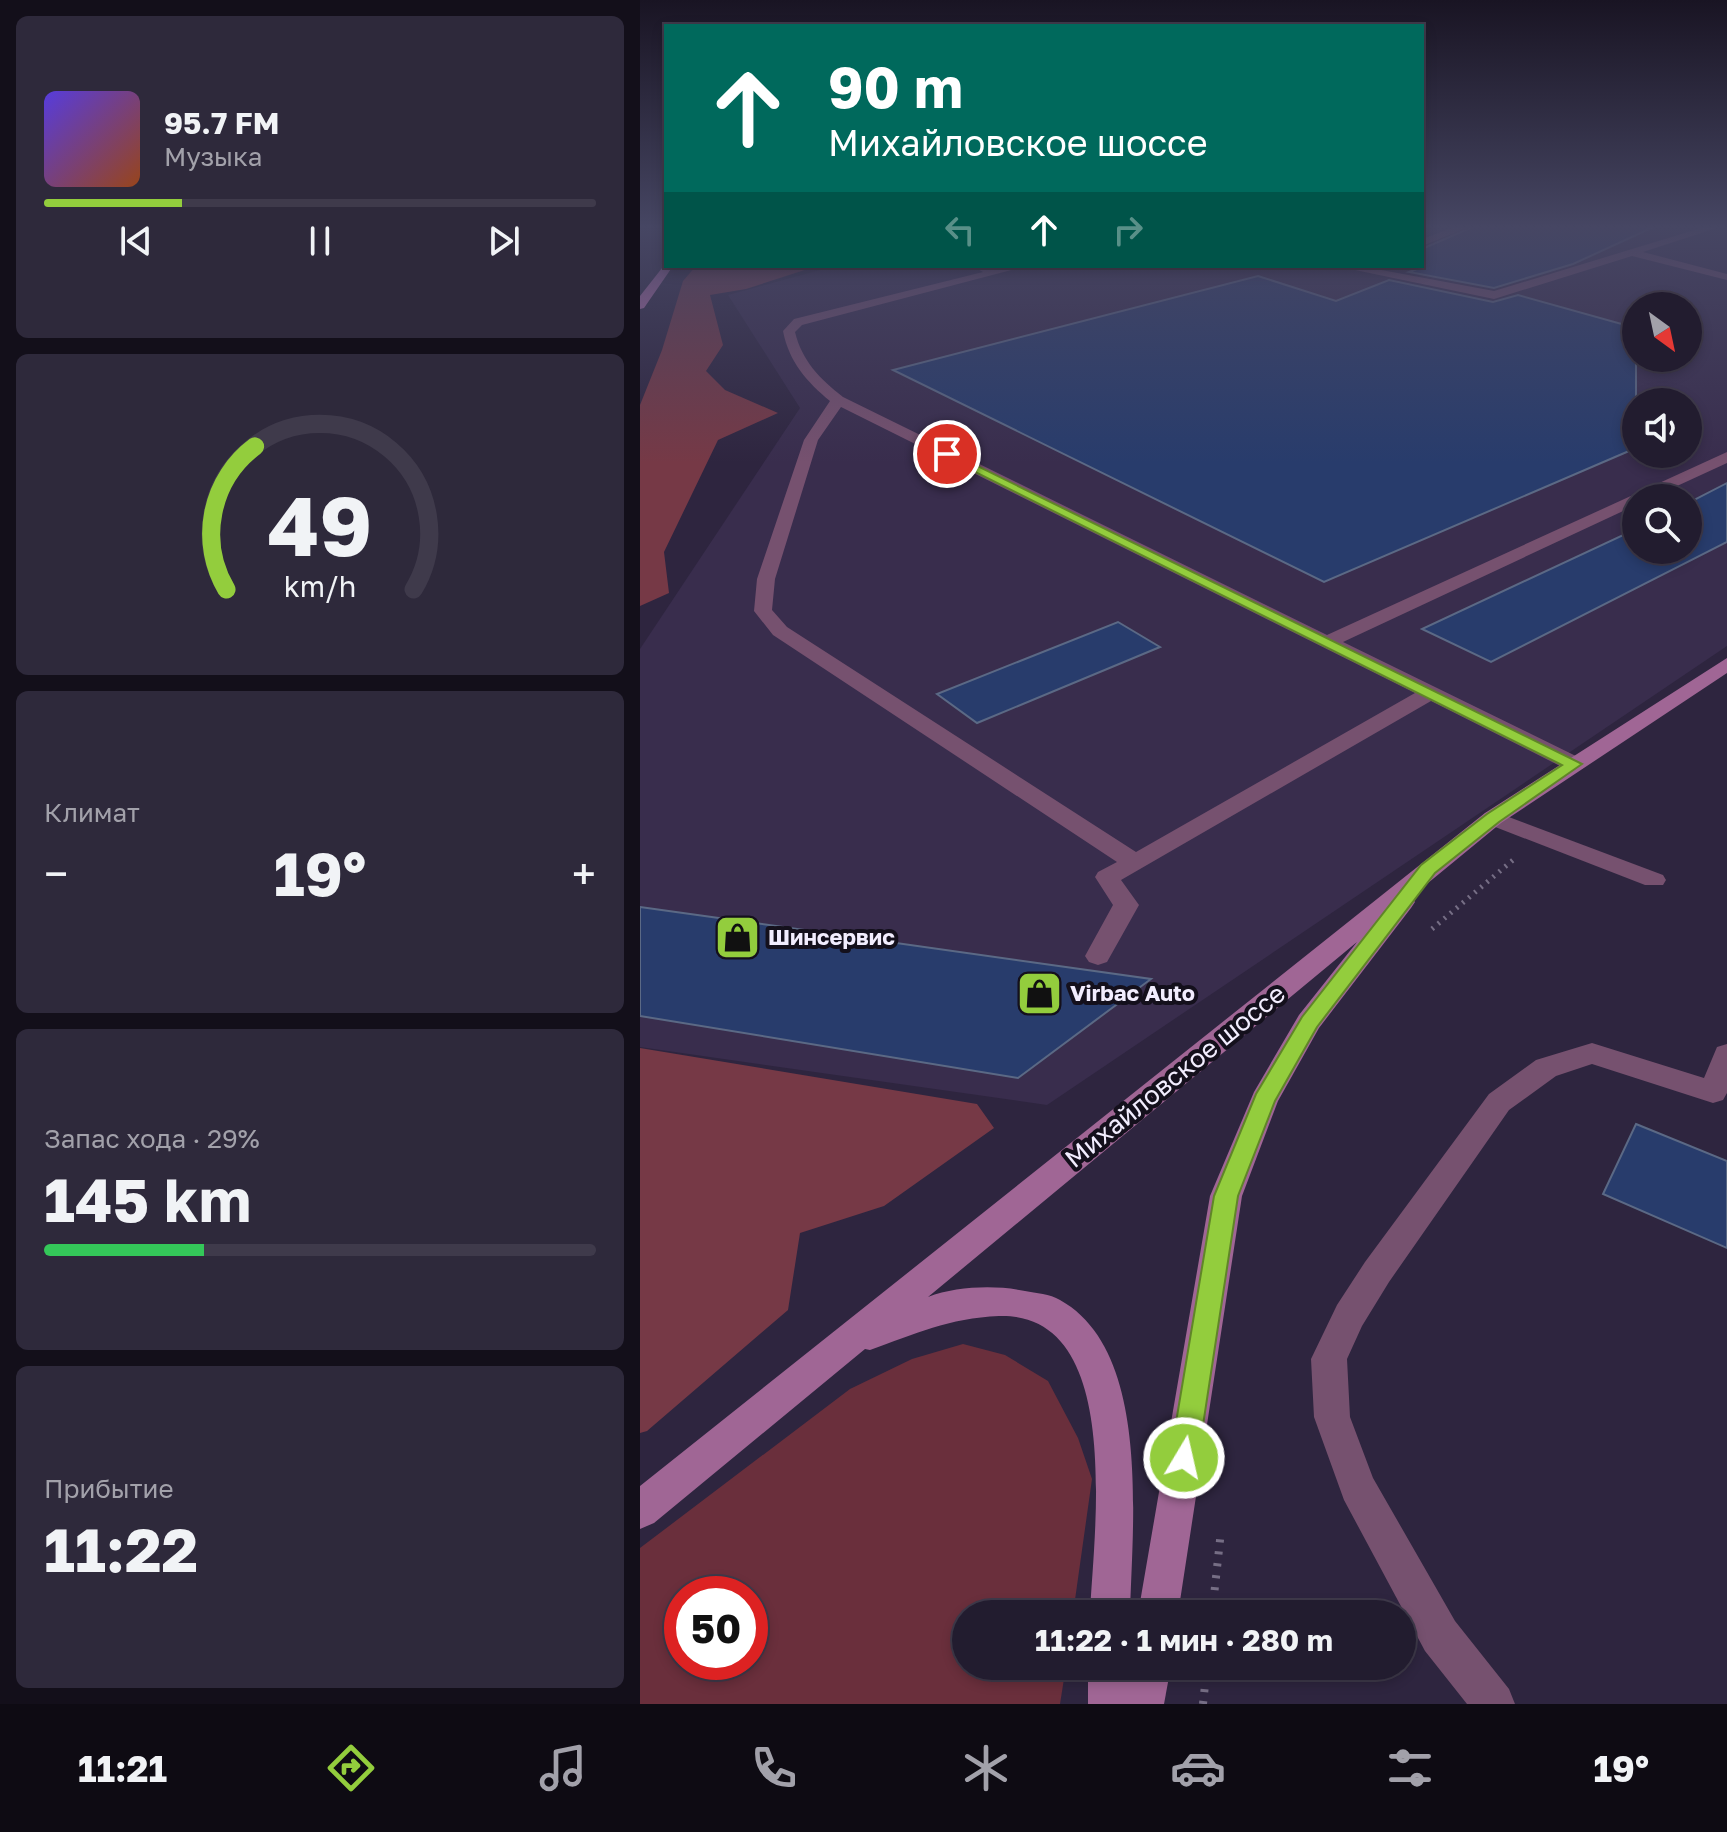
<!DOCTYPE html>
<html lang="ru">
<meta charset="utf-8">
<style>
:root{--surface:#221c2f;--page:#2e293b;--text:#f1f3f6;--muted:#a2a1aa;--line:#3f3a4b;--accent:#93cd3d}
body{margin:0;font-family:"Golos Text",sans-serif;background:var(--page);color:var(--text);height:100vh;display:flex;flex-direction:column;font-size:30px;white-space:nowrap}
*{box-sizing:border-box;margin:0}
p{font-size:26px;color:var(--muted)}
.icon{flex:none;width:44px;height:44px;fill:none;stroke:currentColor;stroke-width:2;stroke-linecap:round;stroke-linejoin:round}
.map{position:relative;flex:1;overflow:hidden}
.details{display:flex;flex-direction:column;gap:16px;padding:16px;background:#130f1a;width:640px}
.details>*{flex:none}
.guide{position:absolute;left:24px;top:24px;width:760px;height:244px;border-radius:0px;box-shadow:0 4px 12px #0003,0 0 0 2px var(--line);background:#00695c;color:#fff;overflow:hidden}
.needle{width:52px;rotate:147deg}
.fabs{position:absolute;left:982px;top:292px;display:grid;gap:16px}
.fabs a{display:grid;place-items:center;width:80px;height:80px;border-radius:50%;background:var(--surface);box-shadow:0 4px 12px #0003,0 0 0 2px var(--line);font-size:40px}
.speed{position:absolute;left:24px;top:1576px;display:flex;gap:16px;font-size:40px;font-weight:700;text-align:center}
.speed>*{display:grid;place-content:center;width:104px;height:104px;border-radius:50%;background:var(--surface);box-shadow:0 4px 12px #0003,0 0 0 2px var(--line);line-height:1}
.speed .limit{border:12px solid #d22;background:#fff;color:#111}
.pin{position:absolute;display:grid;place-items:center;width:68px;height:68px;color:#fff;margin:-34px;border:4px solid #fff;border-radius:50%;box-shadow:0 2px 8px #0007}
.me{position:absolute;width:88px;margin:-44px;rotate:9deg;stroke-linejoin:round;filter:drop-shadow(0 0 6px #0008)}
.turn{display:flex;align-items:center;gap:28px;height:168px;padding:0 32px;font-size:36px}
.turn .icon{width:104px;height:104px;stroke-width:2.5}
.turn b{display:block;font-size:56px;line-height:68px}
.lanes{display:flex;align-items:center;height:76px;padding:0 32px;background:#0003;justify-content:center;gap:40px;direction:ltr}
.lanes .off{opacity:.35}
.big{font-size:60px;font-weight:700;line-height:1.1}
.details .tile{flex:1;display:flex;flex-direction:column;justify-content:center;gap:12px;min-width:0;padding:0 28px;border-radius:12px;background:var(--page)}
.details .dial{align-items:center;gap:0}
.dial svg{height:208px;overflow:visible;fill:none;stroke:var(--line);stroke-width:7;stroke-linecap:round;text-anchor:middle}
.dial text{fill:var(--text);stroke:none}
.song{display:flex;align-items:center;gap:24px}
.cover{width:96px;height:96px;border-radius:12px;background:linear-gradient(135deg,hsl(250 70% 55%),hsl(20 70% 35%))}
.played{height:8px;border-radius:4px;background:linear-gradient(90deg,var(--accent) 25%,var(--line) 25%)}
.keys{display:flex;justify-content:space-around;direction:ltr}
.heat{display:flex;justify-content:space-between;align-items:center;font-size:44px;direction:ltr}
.charge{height:12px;border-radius:6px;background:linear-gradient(90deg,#34c759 29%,var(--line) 0)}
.trip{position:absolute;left:312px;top:1600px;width:464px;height:80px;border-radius:40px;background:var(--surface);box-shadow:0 4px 12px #0003,0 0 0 2px var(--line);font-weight:700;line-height:80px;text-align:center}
.tab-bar{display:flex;height:128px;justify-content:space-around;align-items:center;background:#0e0b13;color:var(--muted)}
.tab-bar .icon{width:56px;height:56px}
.tab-bar .active{color:var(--accent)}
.tab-bar b{font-size:36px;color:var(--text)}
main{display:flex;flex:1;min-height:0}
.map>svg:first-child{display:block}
.built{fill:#392d4d;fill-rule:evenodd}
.green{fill:#6a2f3c;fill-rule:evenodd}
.forest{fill:#763946}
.building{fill:#283c6c;stroke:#5b6985;stroke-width:2}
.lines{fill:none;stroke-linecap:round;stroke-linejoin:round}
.path-far1{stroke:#766e85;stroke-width:5;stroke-dasharray:2 6;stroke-linecap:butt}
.path{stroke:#766e85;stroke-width:8;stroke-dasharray:3 9;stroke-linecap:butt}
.lane{fill:#76516f;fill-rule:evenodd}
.secondary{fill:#a06695;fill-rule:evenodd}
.primary{fill:#c175b3;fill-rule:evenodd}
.route{fill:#93cd3d;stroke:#608528;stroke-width:2}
.labels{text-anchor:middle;stroke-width:8;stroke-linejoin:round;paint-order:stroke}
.poi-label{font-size:22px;font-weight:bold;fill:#f2edfe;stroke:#14101c;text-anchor:start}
.near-street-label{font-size:26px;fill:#f2edfe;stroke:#14101c}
</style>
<main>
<section class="details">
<div class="tile">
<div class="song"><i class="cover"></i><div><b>95.7 FM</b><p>Музыка</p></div></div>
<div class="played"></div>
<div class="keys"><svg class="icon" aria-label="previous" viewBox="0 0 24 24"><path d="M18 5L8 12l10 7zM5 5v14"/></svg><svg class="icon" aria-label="pause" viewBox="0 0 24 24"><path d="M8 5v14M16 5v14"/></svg><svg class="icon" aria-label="next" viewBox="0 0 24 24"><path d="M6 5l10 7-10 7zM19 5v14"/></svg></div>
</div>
<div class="tile dial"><svg viewBox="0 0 100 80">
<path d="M14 69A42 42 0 1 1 86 69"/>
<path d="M14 69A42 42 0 0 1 25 14" stroke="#93cd3d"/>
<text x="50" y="56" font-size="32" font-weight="700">49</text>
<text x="50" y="72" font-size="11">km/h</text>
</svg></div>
<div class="tile"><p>Климат</p>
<div class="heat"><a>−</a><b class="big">19°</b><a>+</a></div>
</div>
<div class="tile"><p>Запас хода · 29%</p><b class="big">145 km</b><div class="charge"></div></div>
<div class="tile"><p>Прибытие</p><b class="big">11:22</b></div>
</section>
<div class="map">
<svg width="1087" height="1704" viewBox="0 0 1087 1704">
<rect width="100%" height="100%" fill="#2e253f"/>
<!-- built -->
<path class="built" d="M 782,225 L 1087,225 L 1087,646 L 407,1105 L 0,1047 L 0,649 L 160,408 L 88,295 L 195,266 L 782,266 ZM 996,306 L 1048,306 L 1048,358 L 996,358 ZM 996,402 L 1048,402 L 1048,454 L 996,454 ZM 996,498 L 1048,498 L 1048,550 L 996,550 Z"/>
<!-- green -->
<path class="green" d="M 323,1344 L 365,1355 L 408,1381 L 438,1438 L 452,1479 L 433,1614 L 326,1614 L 326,1666 L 426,1666 L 420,1704 L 0,1704 L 0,1548 L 210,1389 L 272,1359 ZM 42,1594 L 110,1594 L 110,1662 L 42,1662 Z"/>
<!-- forest -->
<g class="forest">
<path d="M 56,266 L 177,266 L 106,289 L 70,295 L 83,345 L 66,371 L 85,390 L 138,413 L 78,440 L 24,552 L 29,593 L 0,606 L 0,405 L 22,350 L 43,281 Z"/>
<path d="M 0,1048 L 337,1104 L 354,1128 L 244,1206 L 160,1233 L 148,1310 L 7,1431 L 0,1433 Z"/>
</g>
<!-- building -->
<g class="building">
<path d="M 837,225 L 1018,225 L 933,264 L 854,288 L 769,272 L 782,267 L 782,249 Z"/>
<path d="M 618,276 L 696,301 L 749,280 L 853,302 L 878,295 L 996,328 L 996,396 L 1014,402 L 996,402 L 996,448 L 684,582 L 253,370 Z"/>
<path d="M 1087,483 L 1087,542 L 851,662 L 782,629 L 996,529 L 996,550 L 1048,550 L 1048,503 Z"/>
<path d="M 478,622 L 520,647 L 337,723 L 297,694 Z"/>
<path d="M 0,907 L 86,919 L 511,979 L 378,1078 L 0,1016 Z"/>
<path d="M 996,1124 L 1087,1161 L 1087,1248 L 963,1194 Z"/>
</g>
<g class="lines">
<!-- path-far1 -->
<path class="path-far1" d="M 792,929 L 873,860"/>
<!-- path -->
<g class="path">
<path d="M 572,1614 L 581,1531"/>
<path d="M 563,1704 L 567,1666"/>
</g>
<!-- lane -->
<g class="lane">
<path d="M 820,225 L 834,225 L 782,246 L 782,239 Z"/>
<path d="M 1071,225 L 1086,225 L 1003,252 L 1087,274 L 1087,280 L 992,256 L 854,299 L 696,266 L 720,266 L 854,291 Z"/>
<path d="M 332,266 L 355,268 L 387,266 L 162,325 L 155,332 C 162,361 180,379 203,397 L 687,635 L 1087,452 L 1087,463 L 1011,498 L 996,498 L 996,505 L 703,642 L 942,759 L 945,764 L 942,769 L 926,769 L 791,701 L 481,880 L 499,905 L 467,962 L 458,965 L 449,962 L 445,956 L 473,905 L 455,877 L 458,872 L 477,862 L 133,635 L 114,611 L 117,579 L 164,440 L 190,401 C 167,382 149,362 143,331 L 154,319 L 343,272 ZM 201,407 L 775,693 L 496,852 L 147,627 L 132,610 L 135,579 L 178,440 Z"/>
<path d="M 853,811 L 1023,875 L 1026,880 L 1023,885 L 1005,885 L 845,823 L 841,818 L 845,813 Z"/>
<path d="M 952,1043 L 1064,1078 L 1077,1047 L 1087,1044 L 1087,1093 L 1083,1100 L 1073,1103 L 952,1064 L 916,1076 L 869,1110 L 749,1282 L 722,1326 L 707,1359 L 710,1417 L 733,1478 L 815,1621 L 869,1689 L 875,1704 L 827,1704 L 785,1651 L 704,1500 L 674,1417 L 671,1359 L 697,1305 L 725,1262 L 849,1094 L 896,1060 Z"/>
</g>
<!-- secondary -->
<g class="secondary">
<path d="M 1087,658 L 1087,673 L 861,823 L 771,897 L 775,902 L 771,908 L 679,1028 L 638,1101 L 602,1196 L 538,1614 L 498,1614 L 570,1196 L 614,1092 L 659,1015 L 717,942 L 288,1297 C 317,1286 356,1285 385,1291 C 396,1293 410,1294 420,1300 C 512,1351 492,1525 490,1614 L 450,1614 C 453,1536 486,1312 359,1316 C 309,1318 275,1334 230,1350 L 225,1349 L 14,1523 L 0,1529 L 0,1486 L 845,813 Z"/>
<path d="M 448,1666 L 531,1666 L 524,1704 L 448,1704 Z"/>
</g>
<!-- primary -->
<path class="primary" d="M 26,263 L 26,266 L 33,266 L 4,308 L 0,309 L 0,296 Z"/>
</g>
<!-- sky -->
<linearGradient id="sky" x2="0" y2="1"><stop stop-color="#191423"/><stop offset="0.49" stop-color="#464663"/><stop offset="1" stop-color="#464663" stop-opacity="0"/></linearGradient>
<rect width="1087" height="463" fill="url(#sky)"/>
<!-- route -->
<path class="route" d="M 307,451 L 942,764 L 859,822 L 795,873 L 677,1027 L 635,1101 L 598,1196 L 558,1458 L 554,1468 L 544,1472 L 534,1468 L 530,1458 L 574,1196 L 616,1094 L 662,1017 L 781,865 L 847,814 L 922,765 L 303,456 L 303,452 Z"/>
<!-- icons -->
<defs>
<symbol id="shop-square" viewBox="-11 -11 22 22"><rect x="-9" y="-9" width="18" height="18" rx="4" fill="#93cd3d" stroke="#14101c"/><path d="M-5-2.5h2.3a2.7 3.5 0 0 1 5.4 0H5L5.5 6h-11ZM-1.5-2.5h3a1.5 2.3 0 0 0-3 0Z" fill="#111"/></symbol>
</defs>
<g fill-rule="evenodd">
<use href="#shop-square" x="72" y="912" width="51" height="51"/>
<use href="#shop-square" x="374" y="968" width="51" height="51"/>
</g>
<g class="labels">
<!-- poi labels -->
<g class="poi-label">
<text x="128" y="945">Шинсервис</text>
<text x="430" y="1001">Virbac Auto</text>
</g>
<!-- near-street labels -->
<g class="near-street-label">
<text transform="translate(535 1076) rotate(-39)" y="9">Михайловское шоссе</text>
</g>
</g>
</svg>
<div class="fabs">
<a><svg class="needle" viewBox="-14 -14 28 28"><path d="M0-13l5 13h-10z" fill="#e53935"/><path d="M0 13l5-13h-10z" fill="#a2a1aa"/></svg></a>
<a><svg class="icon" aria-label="sound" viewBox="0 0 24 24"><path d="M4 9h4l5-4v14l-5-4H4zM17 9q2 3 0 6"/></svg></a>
<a><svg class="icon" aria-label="search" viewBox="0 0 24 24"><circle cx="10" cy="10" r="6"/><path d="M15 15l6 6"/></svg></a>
</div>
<div class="speed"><div class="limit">50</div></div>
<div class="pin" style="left:307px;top:454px;background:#d93025"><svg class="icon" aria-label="arrive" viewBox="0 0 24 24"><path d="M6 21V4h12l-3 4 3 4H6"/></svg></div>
<svg class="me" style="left:544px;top:1458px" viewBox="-20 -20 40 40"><circle r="17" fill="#93cd3d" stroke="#fff" stroke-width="3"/><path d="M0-11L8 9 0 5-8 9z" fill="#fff"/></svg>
<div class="trip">11:22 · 1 мин · 280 m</div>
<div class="guide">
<div class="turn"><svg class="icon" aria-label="ahead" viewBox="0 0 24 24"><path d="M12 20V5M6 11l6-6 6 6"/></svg><div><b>90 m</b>Михайловское шоссе</div></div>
<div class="lanes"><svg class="icon off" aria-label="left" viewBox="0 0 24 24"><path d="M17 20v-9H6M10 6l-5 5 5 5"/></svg><svg class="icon" aria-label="ahead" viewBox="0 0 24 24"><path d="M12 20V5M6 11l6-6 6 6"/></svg><svg class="icon off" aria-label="right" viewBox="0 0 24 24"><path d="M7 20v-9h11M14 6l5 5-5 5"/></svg></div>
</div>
</div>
</main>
<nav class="tab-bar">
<b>11:21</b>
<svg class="icon active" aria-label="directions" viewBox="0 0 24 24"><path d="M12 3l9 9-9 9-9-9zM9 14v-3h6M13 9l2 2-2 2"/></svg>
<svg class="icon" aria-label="music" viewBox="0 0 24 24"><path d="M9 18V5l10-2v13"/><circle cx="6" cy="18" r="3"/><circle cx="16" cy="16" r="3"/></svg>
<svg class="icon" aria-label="phone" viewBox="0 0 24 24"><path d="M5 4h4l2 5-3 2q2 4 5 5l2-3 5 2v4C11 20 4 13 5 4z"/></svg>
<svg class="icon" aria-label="climate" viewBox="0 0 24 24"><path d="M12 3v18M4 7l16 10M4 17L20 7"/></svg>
<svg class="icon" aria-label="car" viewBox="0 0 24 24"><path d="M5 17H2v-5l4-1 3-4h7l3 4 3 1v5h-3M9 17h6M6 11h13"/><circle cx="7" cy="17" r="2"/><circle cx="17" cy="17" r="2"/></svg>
<svg class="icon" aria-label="filters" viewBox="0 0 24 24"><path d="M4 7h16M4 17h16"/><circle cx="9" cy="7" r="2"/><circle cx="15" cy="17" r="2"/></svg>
<b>19°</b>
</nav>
